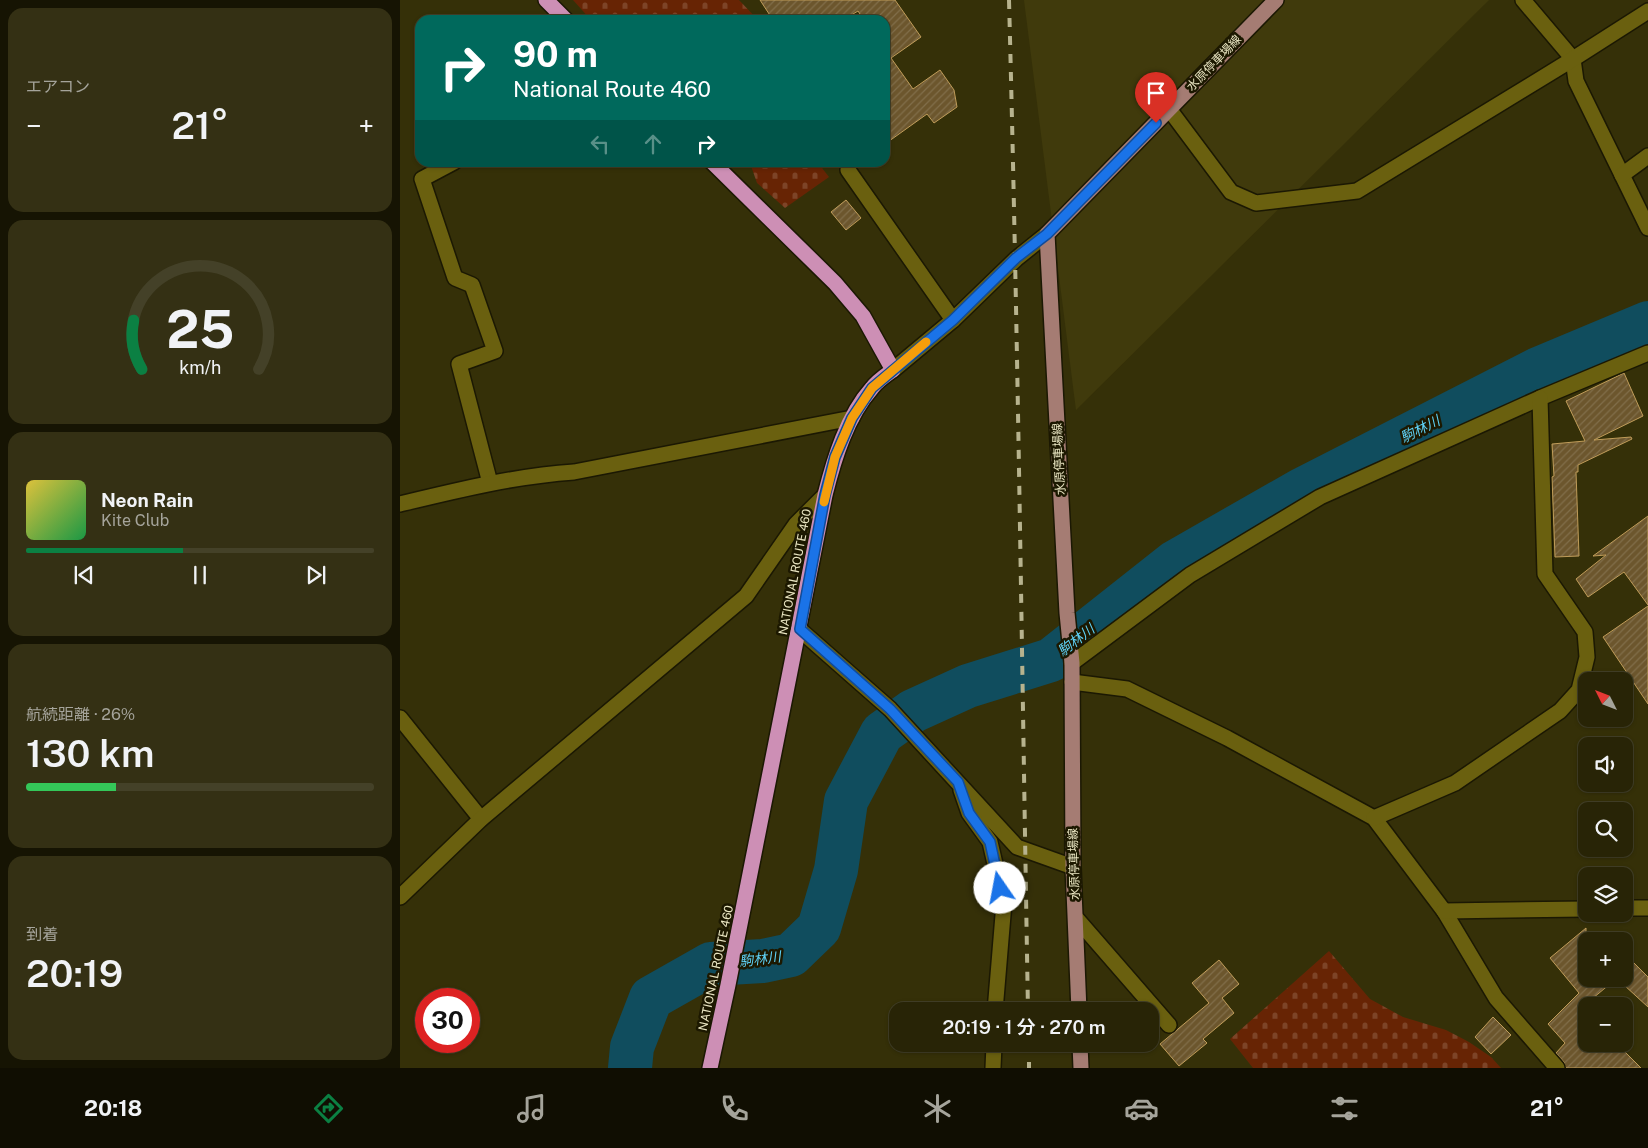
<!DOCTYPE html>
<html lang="ja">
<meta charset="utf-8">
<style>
:root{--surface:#282406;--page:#343014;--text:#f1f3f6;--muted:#a5a49b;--line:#444128;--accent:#0b8043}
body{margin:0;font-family:"Public Sans","Noto Sans JP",sans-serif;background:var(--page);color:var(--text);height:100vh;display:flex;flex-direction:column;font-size:19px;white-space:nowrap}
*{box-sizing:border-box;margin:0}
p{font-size:16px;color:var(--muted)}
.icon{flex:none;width:28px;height:28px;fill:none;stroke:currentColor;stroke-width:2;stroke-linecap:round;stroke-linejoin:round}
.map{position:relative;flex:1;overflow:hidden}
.details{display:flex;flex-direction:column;gap:8px;padding:8px;background:#161403;width:400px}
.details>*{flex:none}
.hud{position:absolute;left:15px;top:15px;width:475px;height:152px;border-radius:15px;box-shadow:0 1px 4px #0004,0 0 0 1px var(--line);background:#00695c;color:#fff;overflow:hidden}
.needle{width:32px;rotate:312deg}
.controls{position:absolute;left:1178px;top:672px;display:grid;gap:10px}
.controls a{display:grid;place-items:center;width:55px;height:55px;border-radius:10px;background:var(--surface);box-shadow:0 1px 4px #0004,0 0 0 1px var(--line);font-size:25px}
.speed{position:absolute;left:15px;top:988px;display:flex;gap:10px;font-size:25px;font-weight:700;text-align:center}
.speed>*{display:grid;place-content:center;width:65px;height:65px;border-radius:50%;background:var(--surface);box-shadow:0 1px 4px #0004,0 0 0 1px var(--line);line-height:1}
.speed .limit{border:8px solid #d22;background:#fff;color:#111}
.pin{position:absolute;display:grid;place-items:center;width:42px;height:42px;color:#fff;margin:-51px -21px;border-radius:50% 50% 50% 0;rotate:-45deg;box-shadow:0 0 5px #0007}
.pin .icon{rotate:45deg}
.me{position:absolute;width:55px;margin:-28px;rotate:348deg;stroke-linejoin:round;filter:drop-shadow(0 0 4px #0008)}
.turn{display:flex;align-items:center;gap:18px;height:105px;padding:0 15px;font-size:22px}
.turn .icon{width:65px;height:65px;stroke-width:2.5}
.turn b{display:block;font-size:35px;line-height:42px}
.lanes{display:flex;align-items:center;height:48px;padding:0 15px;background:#0003;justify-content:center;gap:25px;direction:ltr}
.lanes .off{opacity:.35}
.big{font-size:38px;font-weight:600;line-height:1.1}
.details .tile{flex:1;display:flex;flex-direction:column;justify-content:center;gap:8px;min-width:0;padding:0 18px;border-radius:15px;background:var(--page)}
.details .dial{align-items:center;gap:0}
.dial svg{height:130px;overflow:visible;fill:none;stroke:var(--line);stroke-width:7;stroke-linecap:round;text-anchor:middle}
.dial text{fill:var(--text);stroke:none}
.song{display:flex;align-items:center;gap:15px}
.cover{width:60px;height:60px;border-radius:8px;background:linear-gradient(135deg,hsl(50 70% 55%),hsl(140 70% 35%))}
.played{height:5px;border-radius:2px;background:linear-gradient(90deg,var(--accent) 45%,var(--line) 45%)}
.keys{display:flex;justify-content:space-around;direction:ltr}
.heat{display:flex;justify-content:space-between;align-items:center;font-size:28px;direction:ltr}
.charge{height:8px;border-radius:4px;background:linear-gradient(90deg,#34c759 26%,var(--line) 0)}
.trip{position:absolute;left:489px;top:1002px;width:270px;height:50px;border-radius:15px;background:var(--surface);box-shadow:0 1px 4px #0004,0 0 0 1px var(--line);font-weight:600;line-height:50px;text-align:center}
.tab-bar{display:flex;height:80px;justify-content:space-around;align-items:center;background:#100e02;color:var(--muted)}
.tab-bar .icon{width:35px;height:35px}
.tab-bar .on{color:var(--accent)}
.tab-bar b{font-size:22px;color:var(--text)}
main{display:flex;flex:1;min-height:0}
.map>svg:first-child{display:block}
.built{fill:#403a0c}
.cemetery{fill:url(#cemetery-stones)}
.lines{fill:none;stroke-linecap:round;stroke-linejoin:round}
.river{stroke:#104d5e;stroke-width:44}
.building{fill:url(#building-hatch);stroke:#c09c59}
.minor-casing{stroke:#1b1803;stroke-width:18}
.major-casing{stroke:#1b1803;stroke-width:18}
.highway-casing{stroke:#1b1803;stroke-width:18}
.minor{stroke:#6a600f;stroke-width:15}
.major{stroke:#a57c73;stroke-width:15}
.highway{stroke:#cd8fb5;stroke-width:15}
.rail{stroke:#b7b38e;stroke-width:4;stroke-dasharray:9 9;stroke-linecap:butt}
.route-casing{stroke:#114b97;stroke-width:12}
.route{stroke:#1a73e8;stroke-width:9}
.slow{stroke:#f59e0b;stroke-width:9}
.labels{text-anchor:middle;stroke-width:5;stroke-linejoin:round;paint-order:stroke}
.street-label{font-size:12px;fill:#eae6c2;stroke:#1c1800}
.water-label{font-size:14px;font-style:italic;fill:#5fd3f8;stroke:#1c1800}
</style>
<main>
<section class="details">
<div class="tile"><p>エアコン</p>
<div class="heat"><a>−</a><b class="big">21°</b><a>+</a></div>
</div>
<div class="tile dial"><svg viewBox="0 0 100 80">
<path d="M14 69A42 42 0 1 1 86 69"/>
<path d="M14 69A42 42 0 0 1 9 39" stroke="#0b8043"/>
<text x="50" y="56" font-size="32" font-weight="700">25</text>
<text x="50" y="72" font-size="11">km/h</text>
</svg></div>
<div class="tile">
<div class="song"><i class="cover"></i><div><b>Neon Rain</b><p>Kite Club</p></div></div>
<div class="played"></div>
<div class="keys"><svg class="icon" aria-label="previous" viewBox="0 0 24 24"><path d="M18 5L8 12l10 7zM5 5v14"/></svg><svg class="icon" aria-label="pause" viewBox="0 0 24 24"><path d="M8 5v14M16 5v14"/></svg><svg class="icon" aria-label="next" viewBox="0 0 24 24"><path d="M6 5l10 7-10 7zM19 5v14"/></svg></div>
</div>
<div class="tile"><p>航続距離 · 26%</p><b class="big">130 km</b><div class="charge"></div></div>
<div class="tile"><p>到着</p><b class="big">20:19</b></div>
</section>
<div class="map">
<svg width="1248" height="1068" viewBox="0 0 1248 1068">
<defs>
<pattern id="cemetery-stones" width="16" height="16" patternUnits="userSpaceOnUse" patternTransform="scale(1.25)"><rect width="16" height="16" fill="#672404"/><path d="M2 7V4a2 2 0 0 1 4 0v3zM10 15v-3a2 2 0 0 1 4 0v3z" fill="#7d4427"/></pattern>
<pattern id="building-hatch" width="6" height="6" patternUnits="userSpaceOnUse" patternTransform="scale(1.25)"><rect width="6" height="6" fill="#6c562d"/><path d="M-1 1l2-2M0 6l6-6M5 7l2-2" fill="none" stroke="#816e4a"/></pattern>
</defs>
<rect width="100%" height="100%" fill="#353008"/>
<!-- built -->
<path class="built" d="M 624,0 L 1089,0 L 676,410 Z"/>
<!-- cemetery -->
<g class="cemetery">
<path d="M 173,0 L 339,0 L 358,20 L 191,20 Z"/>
<path d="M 350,163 L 418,163 L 429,177 L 385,208 L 357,183 Z"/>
<path d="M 929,951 L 970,999 L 1003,1017 L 1046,1030 L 1069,1042 L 1091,1057 L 1101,1068 L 853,1068 L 830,1039 Z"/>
</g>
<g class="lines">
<!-- river -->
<path class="river" d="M 230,1068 L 232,1047 L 251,998 L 311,964 L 363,961 L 391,955 L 419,928 L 436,870 L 446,801 L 482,733 L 513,711 L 568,686 L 651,660 L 775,562 L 901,490 L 1138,369 L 1248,323"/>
</g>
<!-- building -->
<g class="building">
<path d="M 360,0 L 495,0 L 521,37 L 491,58 L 513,89 L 540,70 L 554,90 L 557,107 L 534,123 L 527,114 L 485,144 L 485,20 L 464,20 L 458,11 L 443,20 L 373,20 Z"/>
<path d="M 446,200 L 461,218 L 446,230 L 431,212 Z"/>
<path d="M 1224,373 L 1243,416 L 1194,440 L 1231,437 L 1232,439 L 1178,465 L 1178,472 L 1176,472 L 1179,556 L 1155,557 L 1152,477 L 1154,476 L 1152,444 L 1185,441 L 1166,401 Z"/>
<path d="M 1248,516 L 1248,605 L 1224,572 L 1188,597 L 1176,579 L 1206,555 L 1193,556 Z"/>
<path d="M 1248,606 L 1248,704 L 1203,637 Z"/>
<path d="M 1186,928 L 1186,979 L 1216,979 L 1187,1003 L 1186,1001 L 1186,1044 L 1217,1044 L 1241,1068 L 1166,1068 L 1164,1062 L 1156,1053 L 1165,1043 L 1148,1024 L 1179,993 L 1150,958 Z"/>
<path d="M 1224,953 L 1248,977 L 1248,1007 L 1224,985 Z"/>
<path d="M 819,960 L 839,984 L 822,998 L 834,1013 L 803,1039 L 807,1043 L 779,1066 L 760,1044 L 809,1003 L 792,983 Z"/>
<path d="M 1093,1017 L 1111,1035 L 1091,1054 L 1075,1037 Z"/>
</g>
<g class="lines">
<defs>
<g id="minor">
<path d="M 1123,0 L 1173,59 L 1176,81 L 1248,228"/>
<path d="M 769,109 L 831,192 L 856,203 L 957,191 L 1173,59 L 1248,11"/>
<path d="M 54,162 L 22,179 L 55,278 L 72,285 L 95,351 L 59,364 L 90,483"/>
<path d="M 448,170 L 553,320"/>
<path d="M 1222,175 L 1248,156"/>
<path d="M 493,370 L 553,320 L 616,259 L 647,234"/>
<path d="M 0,504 C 58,490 115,476 174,472 L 452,418"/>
<path d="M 399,629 L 490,709 L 617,847 L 673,867"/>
<path d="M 672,663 L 790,575 L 920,497 L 1140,398 L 1248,353"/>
<path d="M 672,682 L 727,689 L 827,738 L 974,818 L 1044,911 L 1096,998 L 1157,1068"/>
<path d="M 0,718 L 81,819"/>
<path d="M 561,790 L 569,813 L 590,842 L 604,903 L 595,1011"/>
<path d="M 974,818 L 1055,783 L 1160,711 L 1179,690 L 1187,657 L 1185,632 L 1145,574 L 1140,398"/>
<path d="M 0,897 L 81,819 L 346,596 L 396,524 L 425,495"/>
<path d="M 1224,908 L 1248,908"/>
<path d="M 1044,911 L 1186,909"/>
<path d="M 676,918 L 769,1025"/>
<path d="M 593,1068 L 594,1044"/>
</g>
<g id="major">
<path d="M 679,1011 L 673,867 L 672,663 L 667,613 L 647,234 L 876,0"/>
<path d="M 680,1044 L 681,1068"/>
</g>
<g id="highway">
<path d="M 146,0 L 166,20"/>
<path d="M 310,1068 L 328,985 L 425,495 C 434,459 447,416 472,388 C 477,381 486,375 493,370 L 463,316 L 435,283 L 312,162"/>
</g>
</defs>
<!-- minor casing -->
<use href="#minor" class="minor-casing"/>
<!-- major casing -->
<use href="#major" class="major-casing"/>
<!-- highway casing -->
<use href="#highway" class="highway-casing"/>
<!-- minor -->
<use href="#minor" class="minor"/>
<!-- major -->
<use href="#major" class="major"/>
<!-- highway -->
<use href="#highway" class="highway"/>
<!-- rail -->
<g class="rail">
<path d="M 609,0 C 618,337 622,674 628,1011"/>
<path d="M 629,1044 L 629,1068"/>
</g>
</g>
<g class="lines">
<defs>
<path id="route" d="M 600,888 L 590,842 L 569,813 L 558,782 L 490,709 L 400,629 L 425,495 L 435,457 L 452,418 L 472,388 L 553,320 L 616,258 L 647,234 L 756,123"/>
</defs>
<!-- route casing -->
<use href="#route" class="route-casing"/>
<!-- route -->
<use href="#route" class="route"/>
<!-- slow -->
<path class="slow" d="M 424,502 L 435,457 L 452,418 L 472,388 L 526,342"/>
</g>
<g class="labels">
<!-- street labels -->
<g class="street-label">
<text transform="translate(814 63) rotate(-46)" y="4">水原停車場線</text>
<text transform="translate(659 459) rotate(-93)" y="4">水原停車場線</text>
<text transform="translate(395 572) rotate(-79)" y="4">NATIONAL ROUTE 460</text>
<text transform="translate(674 864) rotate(-92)" y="4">水原停車場線</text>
<text transform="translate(316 968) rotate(-78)" y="4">NATIONAL ROUTE 460</text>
</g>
<!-- water labels -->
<g class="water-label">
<text transform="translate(1020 429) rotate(-27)" y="5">駒林川</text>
<text transform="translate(676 640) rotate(-38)" y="5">駒林川</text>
<text transform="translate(360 959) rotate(-7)" y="5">駒林川</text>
</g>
</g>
</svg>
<div class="controls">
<a><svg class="needle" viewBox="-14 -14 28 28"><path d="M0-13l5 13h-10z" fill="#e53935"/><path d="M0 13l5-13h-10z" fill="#a5a49b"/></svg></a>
<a><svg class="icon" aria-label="sound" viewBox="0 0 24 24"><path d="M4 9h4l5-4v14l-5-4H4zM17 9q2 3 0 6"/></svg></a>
<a><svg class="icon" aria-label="search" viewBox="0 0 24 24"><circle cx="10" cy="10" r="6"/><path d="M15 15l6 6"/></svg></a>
<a><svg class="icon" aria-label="layers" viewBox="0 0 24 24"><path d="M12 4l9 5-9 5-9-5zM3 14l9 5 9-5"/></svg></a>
<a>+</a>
<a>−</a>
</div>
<div class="speed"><div class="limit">30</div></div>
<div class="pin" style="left:756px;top:123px;background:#d93025"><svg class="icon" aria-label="arrive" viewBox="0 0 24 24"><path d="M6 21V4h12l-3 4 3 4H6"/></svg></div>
<svg class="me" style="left:600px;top:888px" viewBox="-20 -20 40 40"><circle r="19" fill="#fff"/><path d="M0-13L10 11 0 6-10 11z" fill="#1a73e8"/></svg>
<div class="trip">20:19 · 1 分 · 270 m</div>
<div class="hud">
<div class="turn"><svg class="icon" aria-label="right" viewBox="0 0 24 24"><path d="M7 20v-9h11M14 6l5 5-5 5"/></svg><div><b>90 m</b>National Route 460</div></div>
<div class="lanes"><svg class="icon off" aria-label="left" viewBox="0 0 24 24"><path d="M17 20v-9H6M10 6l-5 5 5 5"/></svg><svg class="icon off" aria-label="ahead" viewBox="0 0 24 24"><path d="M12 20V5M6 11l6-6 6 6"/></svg><svg class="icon" aria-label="right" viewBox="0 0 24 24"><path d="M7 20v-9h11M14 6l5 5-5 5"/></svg></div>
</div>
</div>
</main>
<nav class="tab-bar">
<b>20:18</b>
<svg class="icon on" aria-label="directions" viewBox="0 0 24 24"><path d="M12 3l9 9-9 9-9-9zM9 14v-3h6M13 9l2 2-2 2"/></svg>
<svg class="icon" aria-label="music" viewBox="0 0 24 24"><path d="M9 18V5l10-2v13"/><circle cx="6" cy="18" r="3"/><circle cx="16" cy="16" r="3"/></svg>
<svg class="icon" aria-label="phone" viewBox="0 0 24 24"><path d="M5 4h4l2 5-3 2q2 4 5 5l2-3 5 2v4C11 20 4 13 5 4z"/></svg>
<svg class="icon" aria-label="climate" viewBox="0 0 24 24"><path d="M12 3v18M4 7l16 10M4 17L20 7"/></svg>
<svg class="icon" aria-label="car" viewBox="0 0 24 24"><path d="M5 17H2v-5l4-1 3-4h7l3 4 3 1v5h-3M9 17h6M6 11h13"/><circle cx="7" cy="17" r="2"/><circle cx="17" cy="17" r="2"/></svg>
<svg class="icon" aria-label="filters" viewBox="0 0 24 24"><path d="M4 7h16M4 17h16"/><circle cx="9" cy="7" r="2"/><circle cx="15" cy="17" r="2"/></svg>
<b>21°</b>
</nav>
